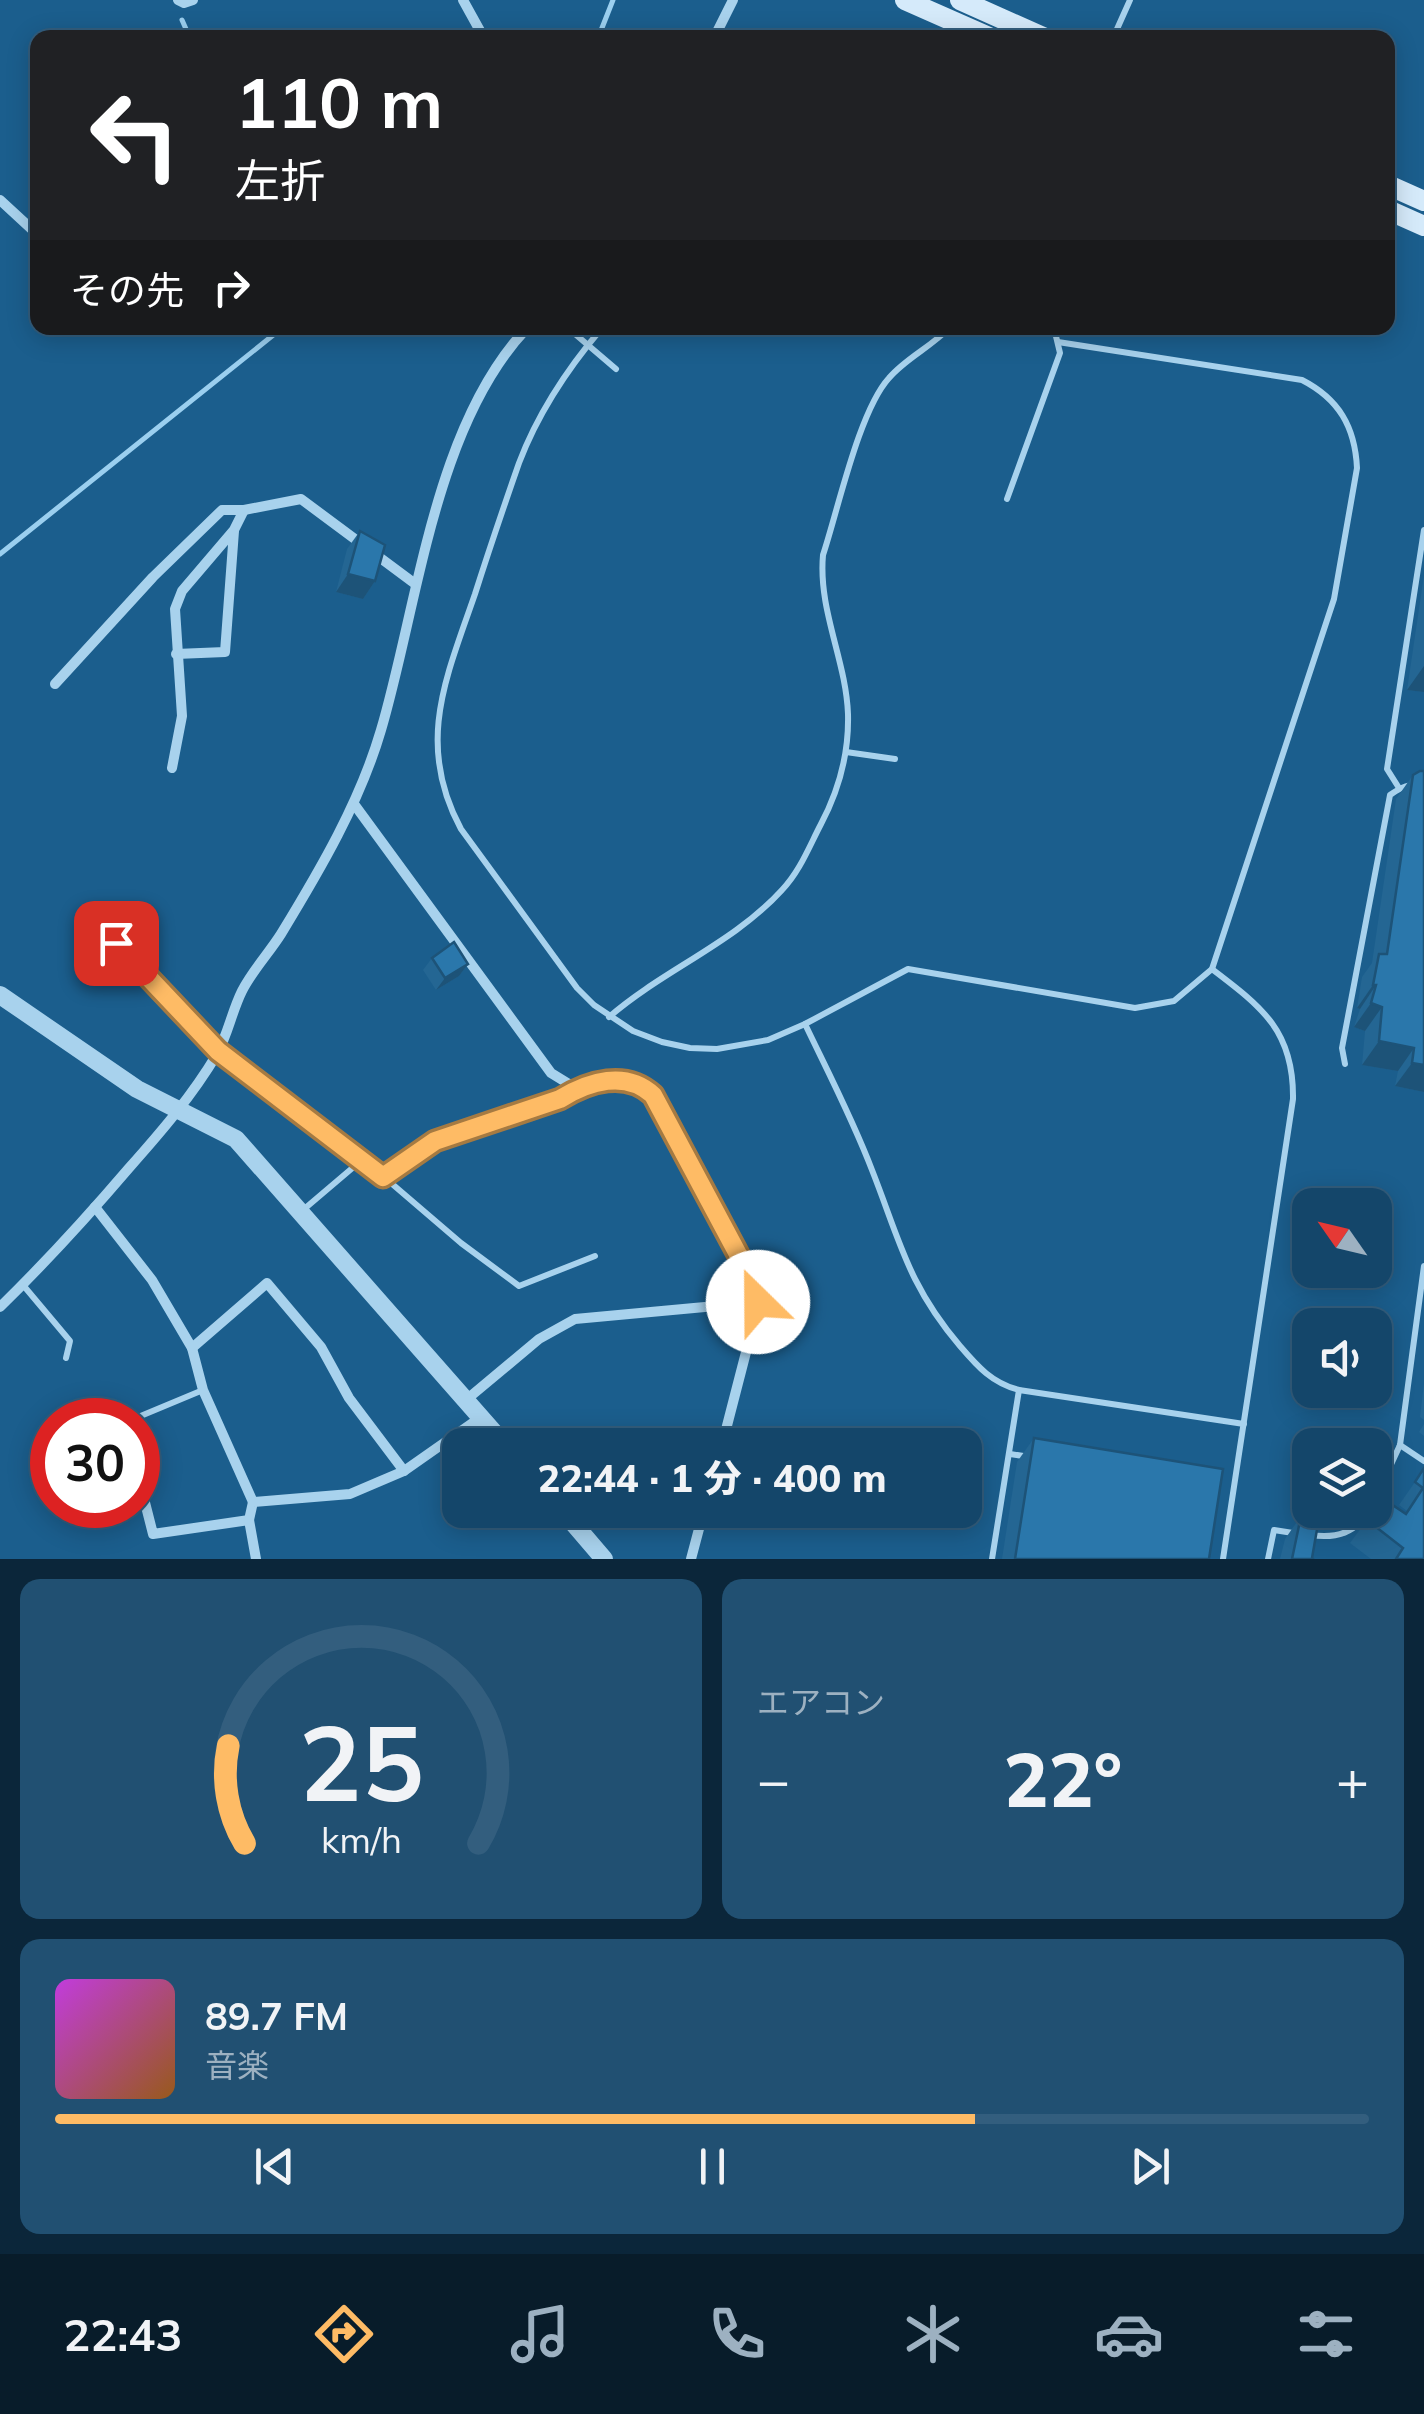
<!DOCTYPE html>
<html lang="ja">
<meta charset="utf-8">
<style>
:root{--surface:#14466a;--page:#215072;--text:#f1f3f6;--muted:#9db1c1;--line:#335e7e;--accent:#febb65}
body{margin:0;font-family:Mulish,"Noto Sans JP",sans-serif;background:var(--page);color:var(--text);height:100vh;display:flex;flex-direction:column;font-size:38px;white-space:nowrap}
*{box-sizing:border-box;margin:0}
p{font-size:32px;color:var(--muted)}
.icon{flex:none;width:55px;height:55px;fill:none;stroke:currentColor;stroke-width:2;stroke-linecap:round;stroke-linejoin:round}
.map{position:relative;height:1559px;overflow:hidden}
.drawer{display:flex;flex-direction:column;gap:20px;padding:20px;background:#0b263a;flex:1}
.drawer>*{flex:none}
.top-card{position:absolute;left:30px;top:30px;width:1365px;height:305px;border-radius:20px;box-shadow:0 5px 25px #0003,0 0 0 2px var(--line);background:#202124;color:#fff;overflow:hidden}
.needle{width:65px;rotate:304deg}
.tools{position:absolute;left:1292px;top:1188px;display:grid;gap:20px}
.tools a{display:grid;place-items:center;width:100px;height:100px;border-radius:20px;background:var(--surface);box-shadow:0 5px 25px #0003,0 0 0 2px var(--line);font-size:50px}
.speed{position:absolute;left:30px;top:1398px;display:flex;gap:20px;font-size:50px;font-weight:700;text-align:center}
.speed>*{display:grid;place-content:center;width:130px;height:130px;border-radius:50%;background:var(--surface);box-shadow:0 5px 25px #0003,0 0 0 2px var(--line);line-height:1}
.speed .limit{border:15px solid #d22;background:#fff;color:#111}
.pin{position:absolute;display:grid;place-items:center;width:85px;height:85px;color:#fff;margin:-42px;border-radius:20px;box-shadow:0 5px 15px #0006}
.me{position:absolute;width:110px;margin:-55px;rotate:337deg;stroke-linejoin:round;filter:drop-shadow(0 0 8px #0008)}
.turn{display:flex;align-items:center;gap:35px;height:210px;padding:0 40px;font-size:45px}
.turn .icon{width:130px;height:130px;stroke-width:2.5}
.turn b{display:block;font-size:70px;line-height:85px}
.then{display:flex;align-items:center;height:95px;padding:0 40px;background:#0003;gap:20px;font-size:38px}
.big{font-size:75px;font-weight:800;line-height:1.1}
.drawer .tile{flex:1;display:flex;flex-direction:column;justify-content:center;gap:15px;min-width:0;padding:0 35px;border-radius:20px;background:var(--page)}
.drawer .dial{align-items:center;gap:0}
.dial svg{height:260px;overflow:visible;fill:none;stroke:var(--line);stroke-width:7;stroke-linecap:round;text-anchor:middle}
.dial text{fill:var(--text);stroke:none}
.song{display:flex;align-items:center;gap:30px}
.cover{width:120px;height:120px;border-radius:15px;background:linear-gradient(135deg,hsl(290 70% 55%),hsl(30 70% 35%))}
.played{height:10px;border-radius:5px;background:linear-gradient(90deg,var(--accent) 70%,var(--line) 70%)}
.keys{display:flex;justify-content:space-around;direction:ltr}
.heat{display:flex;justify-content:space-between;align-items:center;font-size:55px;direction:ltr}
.drawer .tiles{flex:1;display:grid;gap:20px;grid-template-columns:1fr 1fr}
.tile:last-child{grid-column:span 2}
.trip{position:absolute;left:442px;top:1428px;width:540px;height:100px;border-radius:20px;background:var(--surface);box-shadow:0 5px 25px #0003,0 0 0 2px var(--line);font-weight:800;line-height:100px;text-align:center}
.tabs{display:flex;height:160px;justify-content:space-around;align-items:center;background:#081c2a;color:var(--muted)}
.tabs .icon{width:70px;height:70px}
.tabs .active{color:var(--accent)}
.tabs b{font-size:45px;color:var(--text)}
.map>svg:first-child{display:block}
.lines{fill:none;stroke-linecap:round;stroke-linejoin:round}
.stream{stroke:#9bcfef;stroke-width:5}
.service{stroke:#a8d2ed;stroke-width:6}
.minor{stroke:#a8d2ed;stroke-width:10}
.tertiary{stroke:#a8d2ed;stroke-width:18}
.secondary{stroke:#d5eafa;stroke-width:20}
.wall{fill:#246693}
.shaded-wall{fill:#1d5378}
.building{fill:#2a77ab;stroke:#1d5378;stroke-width:2.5}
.route-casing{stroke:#a57a42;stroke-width:25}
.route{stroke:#febb65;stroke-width:18}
</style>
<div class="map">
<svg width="1424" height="1559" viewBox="0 0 1424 1559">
<rect width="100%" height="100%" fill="#1b5e8d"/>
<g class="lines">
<!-- stream -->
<g class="stream">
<path d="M 182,20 L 190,38"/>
<path d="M 598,38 L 613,0"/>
<path d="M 0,554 L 282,328"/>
</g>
<!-- service -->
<g class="service">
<path d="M 1113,38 L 1130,0"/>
<path d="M 568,328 L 616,369"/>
<path d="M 602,328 C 568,368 538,413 519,463 C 504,506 489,550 475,594 C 446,678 415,744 461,829 L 577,988 L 594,1005 L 633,1031 L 662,1042 L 690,1048 L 717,1049 L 768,1040 L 805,1024 L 908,969 L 1135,1008 L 1174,1001 L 1212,969 L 1334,599 L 1357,468 C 1355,427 1339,399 1302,380 L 1058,342"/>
<path d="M 1007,499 L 1060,353 L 1054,328"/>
<path d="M 846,752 L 895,759"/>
<path d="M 1399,788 L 1387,769 L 1424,530"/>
<path d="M 1212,969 C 1262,1007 1294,1031 1293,1099 L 1223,1559"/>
<path d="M 609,1017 C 663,970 734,943 782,890 C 800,871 809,847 821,824 C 839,790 849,753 848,714 C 846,660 818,610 823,555 C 838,510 859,411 889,378 C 906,358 931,347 949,328"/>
<path d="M 805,1024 C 828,1072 853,1120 872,1170 C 900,1241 908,1285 960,1346 C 978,1367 992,1383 1019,1390 L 1244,1424"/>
<path d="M 219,1051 L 363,1159 L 461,1243 L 519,1286 L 595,1256"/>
<path d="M 1345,1064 L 1342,1048 L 1390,795 C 1401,787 1410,783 1424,785"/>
<path d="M 303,1210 L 363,1159"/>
<path d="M 23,1285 L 70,1341 L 66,1358"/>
<path d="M 131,1420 L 203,1390"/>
<path d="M 1400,1445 L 1424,1461"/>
<path d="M 1010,1454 L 1030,1457"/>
<path d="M 1375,1499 L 1400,1445 L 1424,1266"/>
<path d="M 1310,1535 C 1337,1539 1355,1533 1370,1510"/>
<path d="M 992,1559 L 1019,1390"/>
<path d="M 1268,1559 L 1274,1530 L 1293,1533"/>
</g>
<!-- minor -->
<g class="minor">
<path d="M 178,0 L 184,3 L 193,0"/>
<path d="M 463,0 L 484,38"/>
<path d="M 714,38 L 733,0"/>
<path d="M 0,200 L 38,235"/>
<path d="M 176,654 L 225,652 L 234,531"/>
<path d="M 55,684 L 153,577 L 222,510 L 244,510 L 301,499 L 414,583"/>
<path d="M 172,768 L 182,716 L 175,609 L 182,591 L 234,530 L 244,510"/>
<path d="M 354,804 L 551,1073 L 577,1089 L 628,1079 L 653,1095 L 755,1286 L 759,1302 L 722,1445"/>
<path d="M 90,916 L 219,1051"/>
<path d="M 383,1177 L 435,1141 L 560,1099 L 577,1089"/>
<path d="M 95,1207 L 152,1280 L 192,1348 L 203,1390 L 253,1502"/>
<path d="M 0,1307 C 45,1263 88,1216 129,1168 C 161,1132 192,1096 217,1054 C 228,1034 232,1011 242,991 C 252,971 269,953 281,934 C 320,870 360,802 381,730 C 418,605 434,426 527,328"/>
<path d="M 192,1348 L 267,1283 L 321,1347 L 349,1398 L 404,1471"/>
<path d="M 466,1400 L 539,1339 L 575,1319 L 759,1302"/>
<path d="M 138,1475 L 153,1534 L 249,1520 L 253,1502 L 350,1494 L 404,1471 L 481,1417"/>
<path d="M 249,1520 L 256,1559"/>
<path d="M 691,1559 L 704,1510"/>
</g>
<!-- tertiary -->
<g class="tertiary">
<path d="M 0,995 L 137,1089 L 236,1139 L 505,1445"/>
<path d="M 562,1510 L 604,1559"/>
</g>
<!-- secondary -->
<g class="secondary">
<path d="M 905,0 L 991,38"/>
<path d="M 960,0 L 1045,38"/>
<path d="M 1388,185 L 1424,201"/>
<path d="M 1388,210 L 1424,226"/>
</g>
</g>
<!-- wall -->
<g class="wall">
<path d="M 360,531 L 375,581 L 363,599 L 336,592 L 347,549 Z"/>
<path d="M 1424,575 L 1424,692 L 1407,690 Z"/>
<path d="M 1424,771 L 1424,1092 L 1395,1086 L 1398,1071 L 1362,1065 L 1365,1031 L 1354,1027 L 1360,1009 L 1357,1008 L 1362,977 L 1372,963 L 1396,799 L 1413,775 Z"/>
<path d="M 432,958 L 468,964 L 459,976 L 436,990 L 423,970 Z"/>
<path d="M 1424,1383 L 1424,1420 L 1420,1417 Z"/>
<path d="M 1424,1424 L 1424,1436 L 1419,1432 Z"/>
<path d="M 1034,1438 L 1209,1559 L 1002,1559 L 1017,1462 Z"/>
<path d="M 1424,1469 L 1424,1559 L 1371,1559 L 1350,1543 L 1367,1520 L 1405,1514 L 1407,1511 L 1399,1505 Z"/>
<path d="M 1301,1516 L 1313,1559 L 1280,1559 L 1285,1539 Z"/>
</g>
<!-- shaded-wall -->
<g class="shaded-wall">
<path d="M 348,574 L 375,581 L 363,599 L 336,592 Z"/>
<path d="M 1424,666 L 1424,692 L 1407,690 Z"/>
<path d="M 468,964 L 459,976 L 436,990 L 445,978 Z"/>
<path d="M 1373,985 L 1376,985 L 1360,1009 L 1357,1008 Z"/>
<path d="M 1371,1003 L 1382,1007 L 1365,1031 L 1354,1027 Z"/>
<path d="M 1379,1041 L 1414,1048 L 1398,1071 L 1362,1065 Z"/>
<path d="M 1412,1063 L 1424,1065 L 1424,1092 L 1395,1086 Z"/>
</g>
<!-- building -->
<g class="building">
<path d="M 360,531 L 385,545 L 375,581 L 348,574 Z"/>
<path d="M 1420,771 L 1424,771 L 1424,1065 L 1412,1063 L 1414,1048 L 1379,1041 L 1382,1007 L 1371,1003 L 1376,985 L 1373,985 L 1379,954 L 1387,954 L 1413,775 Z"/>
<path d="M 454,942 L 468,964 L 445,978 L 432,958 Z"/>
<path d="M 1034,1438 L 1223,1469 L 1209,1559 L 1015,1559 Z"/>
<path d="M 1424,1468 L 1424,1559 L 1396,1559 L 1403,1548 L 1367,1520 L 1385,1500 L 1406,1514 L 1423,1488 L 1415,1482 Z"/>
<path d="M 1301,1516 L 1319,1518 L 1312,1558 L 1313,1559 L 1292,1559 Z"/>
</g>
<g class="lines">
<defs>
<path id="route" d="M 116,943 L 218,1051 L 383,1177 L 435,1141 L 560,1099 C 589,1081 626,1070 653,1095 L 755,1286 L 758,1302"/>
</defs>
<!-- route casing -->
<use href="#route" class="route-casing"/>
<!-- route -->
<use href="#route" class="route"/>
</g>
</svg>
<div class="tools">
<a><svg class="needle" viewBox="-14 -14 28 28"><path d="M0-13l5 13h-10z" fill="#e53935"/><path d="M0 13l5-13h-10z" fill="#9db1c1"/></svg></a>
<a><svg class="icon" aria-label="sound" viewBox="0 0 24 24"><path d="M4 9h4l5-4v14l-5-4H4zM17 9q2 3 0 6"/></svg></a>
<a><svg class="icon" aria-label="layers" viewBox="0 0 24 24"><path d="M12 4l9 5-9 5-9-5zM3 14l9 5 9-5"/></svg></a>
</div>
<div class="speed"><div class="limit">30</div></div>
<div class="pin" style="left:116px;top:943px;background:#d93025"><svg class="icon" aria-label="arrive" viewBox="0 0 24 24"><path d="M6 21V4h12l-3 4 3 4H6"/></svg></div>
<svg class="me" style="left:758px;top:1302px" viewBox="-20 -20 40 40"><circle r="19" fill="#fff"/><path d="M0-13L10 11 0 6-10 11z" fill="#febb65"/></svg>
<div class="trip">22:44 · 1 分 · 400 m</div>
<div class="top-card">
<div class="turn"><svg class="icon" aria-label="left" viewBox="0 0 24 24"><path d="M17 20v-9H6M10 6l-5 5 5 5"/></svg><div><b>110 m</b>左折</div></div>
<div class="then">その先<svg class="icon" aria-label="right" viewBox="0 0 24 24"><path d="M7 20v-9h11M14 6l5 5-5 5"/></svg></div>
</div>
</div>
<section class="drawer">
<div class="tiles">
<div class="tile dial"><svg viewBox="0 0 100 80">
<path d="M14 69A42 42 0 1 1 86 69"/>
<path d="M14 69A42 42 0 0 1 9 39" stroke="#febb65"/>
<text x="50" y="56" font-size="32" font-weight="700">25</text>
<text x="50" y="72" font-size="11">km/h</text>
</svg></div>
<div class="tile"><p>エアコン</p>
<div class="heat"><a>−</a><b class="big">22°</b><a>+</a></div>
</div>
<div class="tile">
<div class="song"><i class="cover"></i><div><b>89.7 FM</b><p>音楽</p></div></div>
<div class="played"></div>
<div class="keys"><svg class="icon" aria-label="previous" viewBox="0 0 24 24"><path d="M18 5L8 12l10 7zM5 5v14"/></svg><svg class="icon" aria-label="pause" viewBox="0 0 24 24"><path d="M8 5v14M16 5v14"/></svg><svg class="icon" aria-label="next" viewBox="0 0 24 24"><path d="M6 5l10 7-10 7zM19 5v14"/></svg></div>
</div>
</div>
</section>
<nav class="tabs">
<b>22:43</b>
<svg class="icon active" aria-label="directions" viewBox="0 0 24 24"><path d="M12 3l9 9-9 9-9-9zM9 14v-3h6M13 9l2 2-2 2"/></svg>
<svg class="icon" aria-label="music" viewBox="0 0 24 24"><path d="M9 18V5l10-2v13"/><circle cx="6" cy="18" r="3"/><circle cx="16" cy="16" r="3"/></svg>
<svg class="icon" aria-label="phone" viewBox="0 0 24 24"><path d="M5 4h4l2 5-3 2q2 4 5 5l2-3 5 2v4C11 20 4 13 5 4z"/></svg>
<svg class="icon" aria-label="climate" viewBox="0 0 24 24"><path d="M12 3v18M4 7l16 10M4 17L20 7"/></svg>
<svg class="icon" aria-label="car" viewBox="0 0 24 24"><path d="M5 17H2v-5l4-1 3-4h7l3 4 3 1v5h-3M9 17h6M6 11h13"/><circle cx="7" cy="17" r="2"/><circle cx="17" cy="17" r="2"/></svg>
<svg class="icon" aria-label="filters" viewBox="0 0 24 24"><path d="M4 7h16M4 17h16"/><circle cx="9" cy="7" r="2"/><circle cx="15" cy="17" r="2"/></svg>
</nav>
